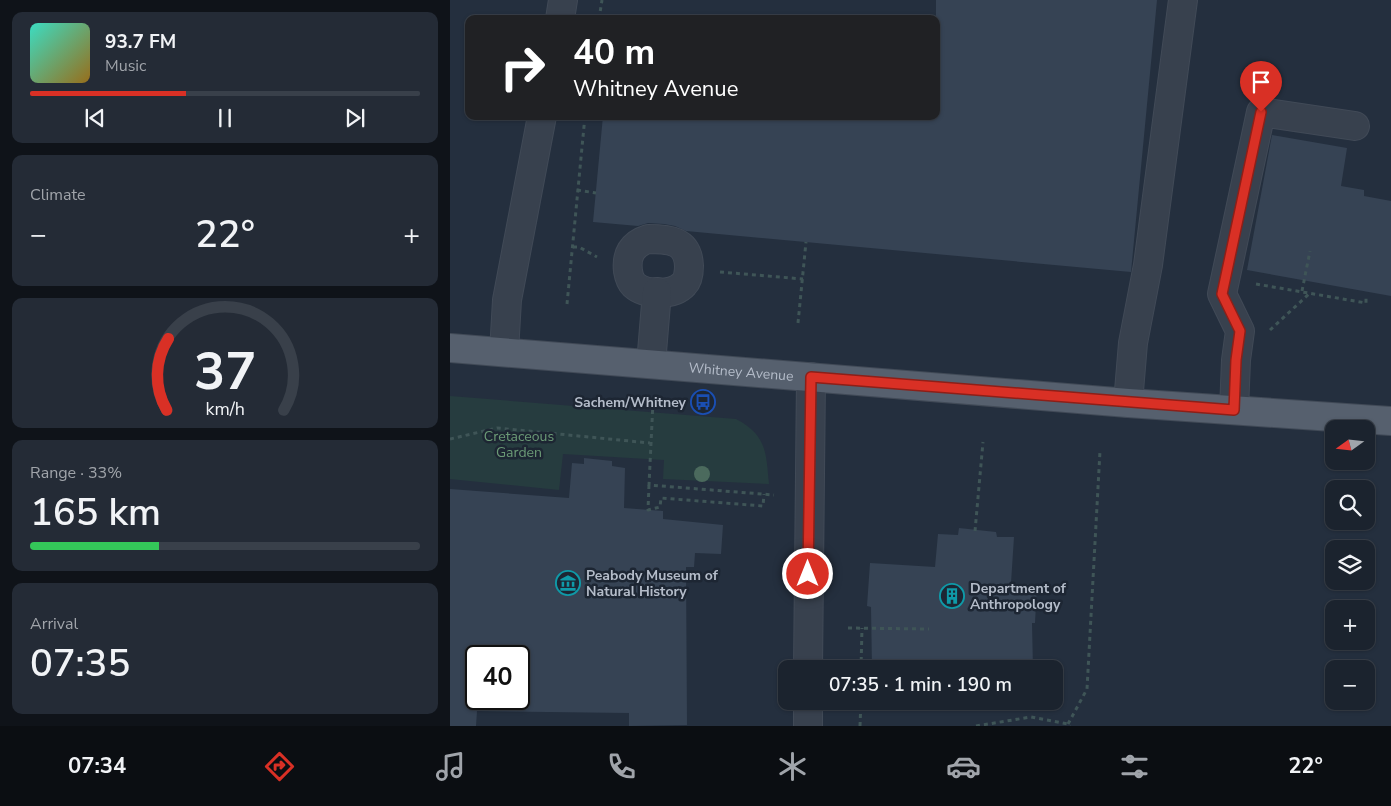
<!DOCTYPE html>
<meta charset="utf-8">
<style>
:root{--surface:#1b232e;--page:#242b36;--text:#f1f3f6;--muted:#a0a4aa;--line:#39404a;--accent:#d93025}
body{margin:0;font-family:"Nunito Sans",sans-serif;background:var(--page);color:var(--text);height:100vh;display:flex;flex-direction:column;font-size:19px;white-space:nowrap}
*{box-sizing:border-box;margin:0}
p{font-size:16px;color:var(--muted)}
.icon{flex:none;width:28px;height:28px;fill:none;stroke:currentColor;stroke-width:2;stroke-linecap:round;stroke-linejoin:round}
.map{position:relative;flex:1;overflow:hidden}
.sheet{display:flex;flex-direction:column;gap:12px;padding:12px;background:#0f1319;width:450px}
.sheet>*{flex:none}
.hud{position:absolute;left:15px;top:15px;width:475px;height:105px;border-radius:10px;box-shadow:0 1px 4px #0004,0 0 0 1px var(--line);background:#202124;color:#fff;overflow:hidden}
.needle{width:32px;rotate:255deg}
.fabs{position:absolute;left:875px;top:420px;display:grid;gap:10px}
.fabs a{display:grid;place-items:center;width:50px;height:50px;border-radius:10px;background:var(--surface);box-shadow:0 1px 4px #0004,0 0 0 1px var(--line);font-size:25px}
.speed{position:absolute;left:15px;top:645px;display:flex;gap:10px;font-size:25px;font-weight:700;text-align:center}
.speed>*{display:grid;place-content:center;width:65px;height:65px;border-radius:50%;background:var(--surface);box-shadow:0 1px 4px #0004,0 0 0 1px var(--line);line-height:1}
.speed .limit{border:2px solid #111;border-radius:8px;background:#fff;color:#111}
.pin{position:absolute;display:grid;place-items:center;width:42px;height:42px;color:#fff;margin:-51px -21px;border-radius:50% 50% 50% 0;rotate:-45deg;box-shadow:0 0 5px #0007}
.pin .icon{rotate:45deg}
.me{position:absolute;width:55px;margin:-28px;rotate:0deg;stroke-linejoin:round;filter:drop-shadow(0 0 4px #0008)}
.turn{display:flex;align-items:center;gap:18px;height:105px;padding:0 25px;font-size:22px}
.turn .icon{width:65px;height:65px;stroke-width:2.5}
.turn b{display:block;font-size:35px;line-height:42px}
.big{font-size:38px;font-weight:600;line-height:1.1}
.sheet .tile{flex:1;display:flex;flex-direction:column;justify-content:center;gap:8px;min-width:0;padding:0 18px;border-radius:10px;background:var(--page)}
.sheet .dial{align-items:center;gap:0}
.dial svg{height:130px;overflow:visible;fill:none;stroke:var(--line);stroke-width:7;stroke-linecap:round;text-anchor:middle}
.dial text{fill:var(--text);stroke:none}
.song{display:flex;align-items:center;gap:15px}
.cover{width:60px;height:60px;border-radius:8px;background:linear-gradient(135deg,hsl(170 70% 55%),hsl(40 70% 35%))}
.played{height:5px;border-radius:2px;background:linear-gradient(90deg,var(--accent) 40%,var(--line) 40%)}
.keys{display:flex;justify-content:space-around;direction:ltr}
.heat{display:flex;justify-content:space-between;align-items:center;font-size:28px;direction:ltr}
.charge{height:8px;border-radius:4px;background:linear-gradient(90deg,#34c759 33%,var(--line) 0)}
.trip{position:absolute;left:328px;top:660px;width:285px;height:50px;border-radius:10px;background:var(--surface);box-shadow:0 1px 4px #0004,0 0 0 1px var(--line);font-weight:600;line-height:50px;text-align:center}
.tabs{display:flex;height:80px;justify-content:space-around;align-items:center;background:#0b0e12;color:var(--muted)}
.tabs .icon{width:35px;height:35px}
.tabs .current{color:var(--accent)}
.tabs b{font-size:22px;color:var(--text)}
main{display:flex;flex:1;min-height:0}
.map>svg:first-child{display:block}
.green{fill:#263c3f}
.building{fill:#364354;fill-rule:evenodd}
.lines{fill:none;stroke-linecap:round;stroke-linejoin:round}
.minor-casing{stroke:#414a57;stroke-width:30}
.major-casing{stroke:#414a57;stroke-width:30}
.path{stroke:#3f5557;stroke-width:3;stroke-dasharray:4 4;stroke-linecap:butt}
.minor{stroke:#38414e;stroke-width:28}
.major{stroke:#56606e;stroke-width:28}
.tree{fill:#4b6a5d}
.route-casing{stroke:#8d1f18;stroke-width:12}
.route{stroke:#d93025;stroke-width:9}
.labels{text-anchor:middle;stroke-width:5;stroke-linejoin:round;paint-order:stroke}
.street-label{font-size:14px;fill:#b4bcc9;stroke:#1d2633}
.poi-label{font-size:14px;font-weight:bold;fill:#b4bcc9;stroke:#1d2633;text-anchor:start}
.park-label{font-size:14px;fill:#6b9a76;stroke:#1d2633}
</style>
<main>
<section class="sheet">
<div class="tile">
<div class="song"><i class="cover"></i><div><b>93.7 FM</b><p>Music</p></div></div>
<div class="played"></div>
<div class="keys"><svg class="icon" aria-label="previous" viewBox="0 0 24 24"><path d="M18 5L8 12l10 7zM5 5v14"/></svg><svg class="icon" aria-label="pause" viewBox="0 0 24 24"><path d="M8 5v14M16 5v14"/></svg><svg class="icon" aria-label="next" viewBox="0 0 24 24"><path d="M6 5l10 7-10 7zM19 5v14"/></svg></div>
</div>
<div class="tile"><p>Climate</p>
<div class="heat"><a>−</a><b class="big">22°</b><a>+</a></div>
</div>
<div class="tile dial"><svg viewBox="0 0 100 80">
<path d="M14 69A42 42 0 1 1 86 69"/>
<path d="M14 69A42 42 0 0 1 15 25" stroke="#d93025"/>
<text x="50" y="56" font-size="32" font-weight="700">37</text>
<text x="50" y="72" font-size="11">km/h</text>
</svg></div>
<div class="tile"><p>Range · 33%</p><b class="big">165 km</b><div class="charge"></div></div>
<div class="tile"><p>Arrival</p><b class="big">07:35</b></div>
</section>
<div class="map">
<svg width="941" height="726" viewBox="0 0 941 726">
<rect width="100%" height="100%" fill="#242f3e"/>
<!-- green -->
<path class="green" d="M 0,396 L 286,419 C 317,435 316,453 319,484 L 213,479 L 214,460 L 113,454 L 109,490 L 0,479 Z"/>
<!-- building -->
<g class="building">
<path d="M 486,0 L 707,0 L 681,272 L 236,231 L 225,226 L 214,224 L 198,223 L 188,226 L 143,222 L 153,116 L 486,116 Z"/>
<path d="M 822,135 L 897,148 L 891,186 L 914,190 L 914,196 L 941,201 L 941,296 L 797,270 Z"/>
<path d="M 134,458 L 162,461 L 162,466 L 175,468 L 174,508 L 213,511 L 213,519 L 273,525 L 271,554 L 245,553 L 244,567 L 236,567 L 237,725 L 179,726 L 179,713 L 27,711 L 26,726 L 0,726 L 0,489 L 119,498 L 122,463 L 134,464 ZM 26,656 L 69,656 L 69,699 L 26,699 Z"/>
<path d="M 509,528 L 546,532 L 547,537 L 564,537 L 561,583 L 587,585 L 585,623 L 582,623 L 583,669 L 422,669 L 421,607 L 417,606 L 420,563 L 485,567 L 488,534 L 508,535 Z"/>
<path d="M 423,701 L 585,701 L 585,707 L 423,708 Z"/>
</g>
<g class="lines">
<defs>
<g id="minor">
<path d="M 110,19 L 113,0"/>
<path d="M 198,239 C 219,239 238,240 239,266 C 239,272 238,280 234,284 C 223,296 195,295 184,285 C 180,281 179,277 178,271 C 176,255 182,244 198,239 Z"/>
<path d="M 54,352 L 57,300 L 92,116"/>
<path d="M 201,364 L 207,292"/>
<path d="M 678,403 L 683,343 L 698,265 L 733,0"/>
<path d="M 784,410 L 786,360 L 790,331 L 772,294 L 811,112 L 905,126"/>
<path d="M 358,669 L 361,377"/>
<path d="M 358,726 L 358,701"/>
</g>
<g id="major">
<path id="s1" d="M 0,348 L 678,403 L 941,421"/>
</g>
</defs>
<!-- minor casing -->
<use href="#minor" class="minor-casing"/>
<!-- major casing -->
<use href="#major" class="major-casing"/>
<!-- path -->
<g class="path">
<path d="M 149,19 L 152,0"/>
<path d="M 127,190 L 146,193"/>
<path d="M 123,247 L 129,247 L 147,257"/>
<path d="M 270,272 L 353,279"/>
<path d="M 806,284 L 916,303 L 916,297"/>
<path d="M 852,291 L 860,251"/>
<path d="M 117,304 L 135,116"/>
<path d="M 348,323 L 356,242"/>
<path d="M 820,330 L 860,293"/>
<path d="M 203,402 L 199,485 L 324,495"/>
<path d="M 0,439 L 47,428 L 200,443"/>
<path d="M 199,485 L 198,510 L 210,507 L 211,498 L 313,506 L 314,494"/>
<path d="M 525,531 L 533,442"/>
<path d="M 398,628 L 479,629"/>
<path d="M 411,669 L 412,628"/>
<path d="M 618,724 L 637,689 L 650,451"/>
<path d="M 410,726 L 411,701"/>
<path d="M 526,726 L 581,717 L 618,724 L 620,726"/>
</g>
<!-- minor -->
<use href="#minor" class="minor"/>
<!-- major -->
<use href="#major" class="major"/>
</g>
<!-- trees -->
<circle class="tree" cx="252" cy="474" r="8"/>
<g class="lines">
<defs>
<path id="route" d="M 358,574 L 361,377 L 784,410 L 786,360 L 790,331 L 772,294 L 811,112"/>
</defs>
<!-- route casing -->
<use href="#route" class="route-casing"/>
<!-- route -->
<use href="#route" class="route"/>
</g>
<!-- icons -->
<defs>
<symbol id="bus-ring" viewBox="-11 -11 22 22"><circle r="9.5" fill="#1d2633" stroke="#1a4fb4" stroke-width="1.5"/><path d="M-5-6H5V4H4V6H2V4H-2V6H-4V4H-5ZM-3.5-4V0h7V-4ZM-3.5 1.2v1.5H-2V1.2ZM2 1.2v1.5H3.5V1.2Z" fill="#1a4fb4"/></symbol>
<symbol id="museum-ring" viewBox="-11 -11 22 22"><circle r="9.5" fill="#1d2633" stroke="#0f9aa8" stroke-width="1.5"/><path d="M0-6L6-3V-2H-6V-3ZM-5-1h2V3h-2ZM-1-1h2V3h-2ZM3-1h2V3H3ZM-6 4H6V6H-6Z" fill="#0f9aa8"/></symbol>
<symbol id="building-ring" viewBox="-11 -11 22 22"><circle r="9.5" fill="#1d2633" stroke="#0f9aa8" stroke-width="1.5"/><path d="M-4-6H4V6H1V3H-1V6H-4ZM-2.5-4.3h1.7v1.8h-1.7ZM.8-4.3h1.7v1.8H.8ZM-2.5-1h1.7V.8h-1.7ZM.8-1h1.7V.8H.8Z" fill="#0f9aa8"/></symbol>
</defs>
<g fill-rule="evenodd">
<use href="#bus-ring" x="239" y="388" width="28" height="28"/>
<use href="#museum-ring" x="104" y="569" width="28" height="28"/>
<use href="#building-ring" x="488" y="582" width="28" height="28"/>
</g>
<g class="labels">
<!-- street labels -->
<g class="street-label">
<text dy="5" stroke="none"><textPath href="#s1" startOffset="292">Whitney Avenue</textPath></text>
</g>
<!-- poi labels -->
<g class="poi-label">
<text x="236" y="407" text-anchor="end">Sachem/Whitney</text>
<text x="136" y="580">Peabody Museum of<tspan x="136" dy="16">Natural History</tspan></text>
<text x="520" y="593">Department of<tspan x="520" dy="16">Anthropology</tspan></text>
</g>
<!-- park labels -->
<g class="park-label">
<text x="69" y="441">Cretaceous<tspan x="69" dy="16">Garden</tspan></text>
</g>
</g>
</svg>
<div class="fabs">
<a><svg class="needle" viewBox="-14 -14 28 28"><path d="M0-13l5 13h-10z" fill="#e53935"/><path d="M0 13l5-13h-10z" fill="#a0a4aa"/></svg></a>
<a><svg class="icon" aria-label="search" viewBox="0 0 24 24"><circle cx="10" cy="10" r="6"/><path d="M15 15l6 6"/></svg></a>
<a><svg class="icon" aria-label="layers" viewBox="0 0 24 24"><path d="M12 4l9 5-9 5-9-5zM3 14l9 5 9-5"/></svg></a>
<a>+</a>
<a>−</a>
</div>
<div class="speed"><div class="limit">40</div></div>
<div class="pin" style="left:811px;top:112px;background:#d93025"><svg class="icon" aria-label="arrive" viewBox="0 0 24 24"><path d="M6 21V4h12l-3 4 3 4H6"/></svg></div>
<svg class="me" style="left:358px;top:574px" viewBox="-20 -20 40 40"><circle r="17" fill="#d93025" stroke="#fff" stroke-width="3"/><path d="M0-11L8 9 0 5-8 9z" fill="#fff"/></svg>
<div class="trip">07:35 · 1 min · 190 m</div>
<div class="hud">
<div class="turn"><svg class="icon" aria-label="right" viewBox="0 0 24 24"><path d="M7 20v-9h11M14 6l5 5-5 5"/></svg><div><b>40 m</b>Whitney Avenue</div></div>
</div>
</div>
</main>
<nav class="tabs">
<b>07:34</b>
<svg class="icon current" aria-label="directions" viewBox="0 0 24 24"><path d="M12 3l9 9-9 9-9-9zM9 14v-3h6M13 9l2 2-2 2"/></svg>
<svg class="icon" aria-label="music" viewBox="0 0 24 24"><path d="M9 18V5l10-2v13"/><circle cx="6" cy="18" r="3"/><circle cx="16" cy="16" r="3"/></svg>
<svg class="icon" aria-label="phone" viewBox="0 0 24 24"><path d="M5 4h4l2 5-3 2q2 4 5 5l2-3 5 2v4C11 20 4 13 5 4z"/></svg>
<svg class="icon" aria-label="climate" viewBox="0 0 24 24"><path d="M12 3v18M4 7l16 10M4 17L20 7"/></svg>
<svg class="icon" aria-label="car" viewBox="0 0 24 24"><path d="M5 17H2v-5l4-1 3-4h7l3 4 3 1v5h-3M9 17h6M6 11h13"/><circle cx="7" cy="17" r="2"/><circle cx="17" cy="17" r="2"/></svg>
<svg class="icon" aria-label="filters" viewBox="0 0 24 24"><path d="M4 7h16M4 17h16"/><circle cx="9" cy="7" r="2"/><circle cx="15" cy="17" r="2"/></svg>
<b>22°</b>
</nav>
